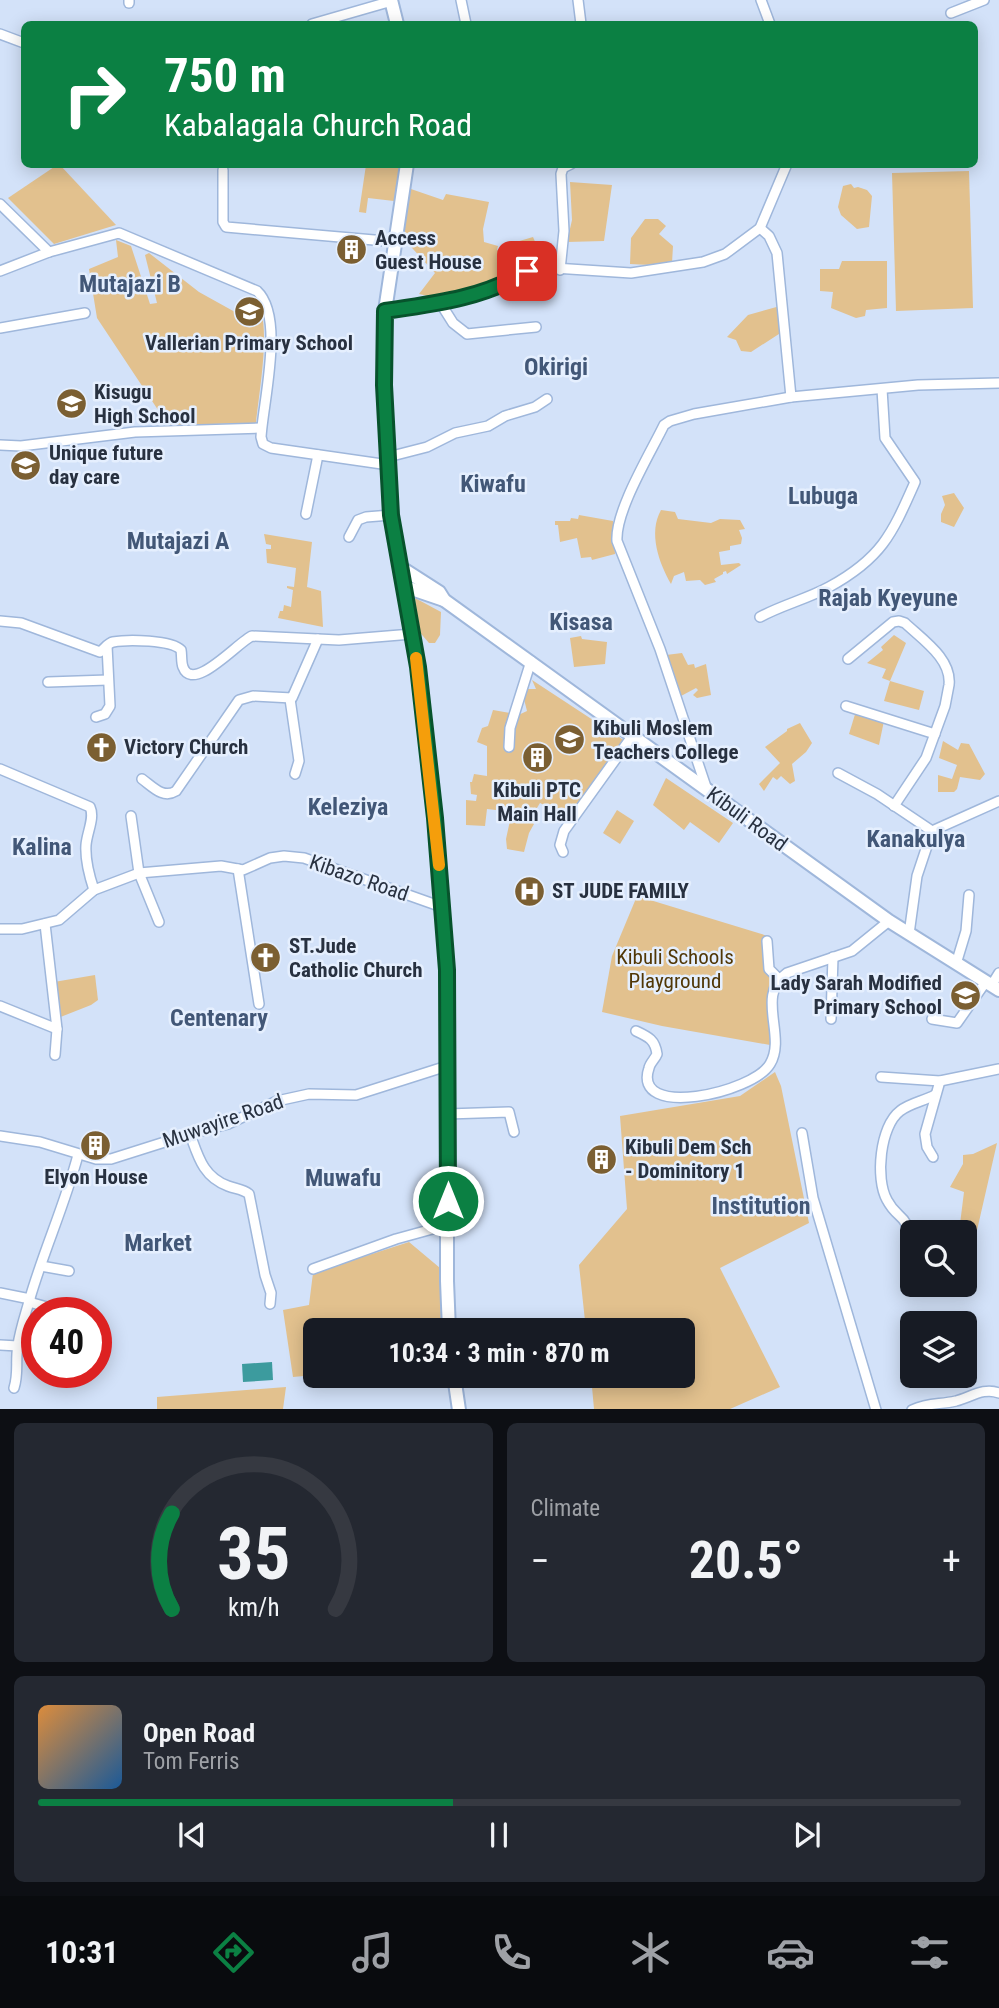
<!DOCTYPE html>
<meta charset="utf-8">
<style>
:root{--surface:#171b24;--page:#242831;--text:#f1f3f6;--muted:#9ea1a6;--line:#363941;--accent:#0b8043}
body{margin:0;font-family:"Roboto Condensed",sans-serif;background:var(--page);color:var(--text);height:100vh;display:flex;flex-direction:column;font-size:26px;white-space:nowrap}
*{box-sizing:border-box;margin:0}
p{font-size:23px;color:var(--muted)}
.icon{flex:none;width:38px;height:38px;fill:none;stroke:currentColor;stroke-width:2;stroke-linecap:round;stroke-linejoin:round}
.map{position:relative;height:1409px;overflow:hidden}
.drawer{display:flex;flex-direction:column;gap:14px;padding:14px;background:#0d0f14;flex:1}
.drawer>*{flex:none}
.hud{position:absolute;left:21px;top:21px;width:957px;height:147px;border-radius:10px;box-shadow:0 4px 18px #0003;background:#0b8043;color:#fff;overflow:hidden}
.controls{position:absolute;left:900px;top:1220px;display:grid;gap:14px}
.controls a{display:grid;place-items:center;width:77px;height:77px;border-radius:10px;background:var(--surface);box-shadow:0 4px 18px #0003;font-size:35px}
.speed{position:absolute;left:21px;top:1297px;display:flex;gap:14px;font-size:35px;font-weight:700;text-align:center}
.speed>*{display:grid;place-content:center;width:91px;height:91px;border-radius:50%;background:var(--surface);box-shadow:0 4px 18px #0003;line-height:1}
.speed .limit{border:10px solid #d22;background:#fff;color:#111}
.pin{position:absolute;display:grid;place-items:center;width:60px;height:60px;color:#fff;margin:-30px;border-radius:14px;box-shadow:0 4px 10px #0006}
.me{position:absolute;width:77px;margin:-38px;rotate:0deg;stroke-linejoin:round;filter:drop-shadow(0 0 5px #0008)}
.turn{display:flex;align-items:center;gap:24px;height:147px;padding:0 28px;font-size:32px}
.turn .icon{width:91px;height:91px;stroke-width:2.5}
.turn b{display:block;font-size:49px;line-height:60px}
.big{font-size:52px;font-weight:700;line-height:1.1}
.drawer .card{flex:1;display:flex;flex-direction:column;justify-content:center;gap:10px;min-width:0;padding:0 24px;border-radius:10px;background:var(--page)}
.drawer .dial{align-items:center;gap:0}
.dial svg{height:182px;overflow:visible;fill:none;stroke:var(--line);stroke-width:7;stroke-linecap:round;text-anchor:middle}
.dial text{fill:var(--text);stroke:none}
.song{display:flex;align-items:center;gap:21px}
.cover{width:84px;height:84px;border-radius:10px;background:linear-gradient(135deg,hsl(30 70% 55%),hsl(210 70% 35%))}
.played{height:7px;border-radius:4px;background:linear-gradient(90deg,var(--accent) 45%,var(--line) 45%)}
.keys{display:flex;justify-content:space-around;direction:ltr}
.heat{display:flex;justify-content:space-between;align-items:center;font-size:38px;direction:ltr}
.drawer .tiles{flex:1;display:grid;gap:14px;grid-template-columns:1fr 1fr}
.card:last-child{grid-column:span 2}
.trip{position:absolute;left:303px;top:1318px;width:392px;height:70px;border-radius:10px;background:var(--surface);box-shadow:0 4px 18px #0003;font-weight:700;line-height:70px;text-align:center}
.dock{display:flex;height:112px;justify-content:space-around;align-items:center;background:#090b0e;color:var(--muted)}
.dock .icon{width:49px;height:49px}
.dock .on{color:var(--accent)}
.dock b{font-size:32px;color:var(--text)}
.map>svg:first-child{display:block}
.green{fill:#e2c18e}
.water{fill:#3c9b9e}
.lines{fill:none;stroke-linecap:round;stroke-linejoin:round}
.street-casing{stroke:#9fb7db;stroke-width:12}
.secondary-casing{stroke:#9fb7db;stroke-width:16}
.street{stroke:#fff;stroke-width:9}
.secondary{stroke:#fff;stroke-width:12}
.route-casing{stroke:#07532c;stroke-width:18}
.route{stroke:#0b8043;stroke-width:12}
.slow{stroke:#f59e0b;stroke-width:12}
.labels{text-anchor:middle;stroke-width:5;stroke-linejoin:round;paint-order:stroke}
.poi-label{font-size:21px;font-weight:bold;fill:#283140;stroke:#e5effe;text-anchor:start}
.street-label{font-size:21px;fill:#283140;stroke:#e5effe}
.park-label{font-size:21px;fill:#513706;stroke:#e5effe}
.quarter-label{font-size:24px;font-weight:bold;fill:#425777;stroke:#e5effe}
</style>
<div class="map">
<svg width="999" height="1410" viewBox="0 0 999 1410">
<rect width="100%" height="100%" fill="#d3e2f9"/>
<!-- green -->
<g class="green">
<path d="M 57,165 L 60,165 L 116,225 L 54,244 L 8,198 Z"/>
<path d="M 366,165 L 401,165 L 394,201 L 368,198 L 366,213 L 359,212 Z"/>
<path d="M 969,171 L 973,308 L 896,311 L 892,173 Z"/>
<path d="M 570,182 L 612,185 L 604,241 L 567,242 L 572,220 Z"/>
<path d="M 851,184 L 854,188 L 858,187 L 867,190 L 872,196 L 869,227 L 857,229 L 841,215 L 838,207 L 843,186 Z"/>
<path d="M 408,188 L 443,200 L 446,194 L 489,202 L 483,229 L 484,242 L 498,246 L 497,250 L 506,255 L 516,242 L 533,237 L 540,253 L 526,254 L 523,262 L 528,268 L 503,283 L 432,297 L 419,294 L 435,273 L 402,237 Z"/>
<path d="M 645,219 L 658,219 L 666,226 L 659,234 L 673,246 L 672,263 L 650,265 L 630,264 L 631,238 Z"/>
<path d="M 116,240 L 131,246 L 150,304 L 157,303 L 145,255 L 149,253 L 199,292 L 235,312 L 245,296 C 253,300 258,302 261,311 C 269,338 259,393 256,423 L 168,425 L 97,318 L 89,269 L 118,257 Z"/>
<path d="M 842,261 L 887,261 L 887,308 L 866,310 L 865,316 L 856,318 L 831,308 L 833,292 L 820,291 L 820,269 L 839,269 Z"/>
<path d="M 780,306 L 782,332 L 751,352 L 741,351 L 736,340 L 727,337 L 748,315 Z"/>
<path d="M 954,493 L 964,508 L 954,527 L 941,522 L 941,514 L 945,505 L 942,496 Z"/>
<path d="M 661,510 L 675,512 L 678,519 L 711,523 L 720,519 L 740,520 L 745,529 L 739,530 L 742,538 L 741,544 L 730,546 L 730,550 L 719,552 L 721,565 L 739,563 L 741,565 L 727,574 L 726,571 L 723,572 L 723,574 L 714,579 L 716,582 L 705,585 L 700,580 L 686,581 L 684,572 L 674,576 L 671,584 C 659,563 648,533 661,510 Z"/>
<path d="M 579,515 L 613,521 L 615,554 L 592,560 L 591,557 L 581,558 L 577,538 L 560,542 L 558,525 L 555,525 L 555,521 L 570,521 L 571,518 L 578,519 Z"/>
<path d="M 264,534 L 312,542 L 307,587 L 321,591 L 323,627 L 278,618 L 280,611 L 283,611 L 284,605 L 291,607 L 293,590 L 287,588 L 287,586 L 294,587 L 296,568 L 267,563 L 266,549 L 271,549 L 271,545 L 266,544 Z"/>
<path d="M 415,598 L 441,612 L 440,635 L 435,643 L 429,643 L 417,629 Z"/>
<path d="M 894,635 L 906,643 L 890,681 L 924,691 L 919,710 L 884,701 L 890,681 L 882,678 L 886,669 L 867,663 L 883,650 L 881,647 Z"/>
<path d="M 581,636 L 582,639 L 607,642 L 605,664 L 574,667 L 570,638 Z"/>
<path d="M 682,653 L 688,665 L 694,664 L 695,668 L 706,664 L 711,695 L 697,698 L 693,695 L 698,690 L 696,688 L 681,696 L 666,655 Z"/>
<path d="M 532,680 L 625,741 L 569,815 L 560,809 L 556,811 L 540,803 L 529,821 L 534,824 L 529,833 L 524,852 L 507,849 L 506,839 L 511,816 L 504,811 L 487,809 L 485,826 L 466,825 L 466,800 L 476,801 L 477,795 L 471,794 L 470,782 L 472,782 L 474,774 L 487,776 L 487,746 L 477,742 L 482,728 L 488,726 L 493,710 L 510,713 L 514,717 L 527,711 L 524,699 L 527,689 L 536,689 Z"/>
<path d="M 856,711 L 885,716 L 879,745 L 849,734 Z"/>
<path d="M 800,723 L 812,743 L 806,752 L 792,764 L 795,781 L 790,784 L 781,776 L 777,780 L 773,777 L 764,791 L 759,784 L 780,763 L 765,747 L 787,731 L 787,729 Z"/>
<path d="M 943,741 L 958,750 L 961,743 L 969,744 L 985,774 L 980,780 L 960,777 L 957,789 L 954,792 L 938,792 L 938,775 L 952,779 L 957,765 L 939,758 Z"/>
<path d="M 666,778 L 733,823 L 719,843 L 690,822 L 684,830 L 653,805 Z"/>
<path d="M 617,810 L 634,821 L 620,844 L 603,833 Z"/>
<path d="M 637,896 L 771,937 L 770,1045 L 662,1026 L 602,1012 L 612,956 Z"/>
<path d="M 95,975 L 98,1000 L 91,1005 L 58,1018 L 54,982 Z"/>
<path d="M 775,1072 L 781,1086 L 809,1223 L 720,1268 L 780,1387 L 730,1409 L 594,1409 L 591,1376 L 682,1376 L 682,1330 L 586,1330 L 579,1265 L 627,1209 L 620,1116 L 740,1096 Z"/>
<path d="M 997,1143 L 975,1239 L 964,1243 L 964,1232 L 959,1232 L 964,1192 L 950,1187 L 963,1164 L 963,1155 L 973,1154 Z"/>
<path d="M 409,1242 L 440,1268 L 441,1330 L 315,1330 L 315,1375 L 293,1377 L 283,1310 L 309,1305 L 313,1273 Z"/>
<path d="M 286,1387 L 283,1409 L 157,1409 L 157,1397 Z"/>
</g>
<!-- water -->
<path class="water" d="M 272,1362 L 273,1380 L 243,1382 L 242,1364 Z"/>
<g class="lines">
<defs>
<g id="street">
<path d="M 129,0 L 129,3"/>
<path d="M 461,0 L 466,24"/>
<path d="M 578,0 L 581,24"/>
<path d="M 761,0 L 770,24"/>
<path d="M 951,13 L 984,0"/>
<path d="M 312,24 L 392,1"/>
<path d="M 0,34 L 24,43"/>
<path d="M 223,170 L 223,222 L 226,227 L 397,242"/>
<path d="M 0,204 L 49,252"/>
<path d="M 760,228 L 769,236 L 777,253 L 791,397"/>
<path d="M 560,270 L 564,231 L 561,174 L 563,168 L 571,164"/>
<path d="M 0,271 L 49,252 L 119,233 L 257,291 C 285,317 263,402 261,437 L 263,444 L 271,448 L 389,465"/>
<path d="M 441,304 L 453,323 L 467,334 L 536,327"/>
<path d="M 385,311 L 441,304 L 504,284 L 539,267 L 631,273 L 703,262 L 725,254 L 760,228 L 787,164"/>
<path d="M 0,328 L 85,313"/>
<path d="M 0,445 L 21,446 L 135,432 L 261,428"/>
<path d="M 388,457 L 427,447 L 455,433 L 488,426 L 505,416 L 535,407 L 547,399"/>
<path d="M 306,514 L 318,455"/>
<path d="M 349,537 L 358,520 L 366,517 L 391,515"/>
<path d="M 760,617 C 782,605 807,599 829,587 C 882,558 892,534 915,482 L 885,438 L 882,389"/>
<path d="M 0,621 L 21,623 L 100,652 C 105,648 108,643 113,642 C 128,639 172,640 181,650 C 182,655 181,662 183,667 C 193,694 239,641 252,636 L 339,640 L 412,634"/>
<path d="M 848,659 L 893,622 L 899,621 L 905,623 C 923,640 952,659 949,685 L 945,706 L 926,758 L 894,806"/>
<path d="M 48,682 L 108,680"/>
<path d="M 290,699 L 299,761 L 295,774"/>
<path d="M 846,706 L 935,734"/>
<path d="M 96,717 L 105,714 L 110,706 L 107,646"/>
<path d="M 509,747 L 510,728 L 531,661"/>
<path d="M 0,769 L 90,807 C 95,818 87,832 86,845 C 85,860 89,875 94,890"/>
<path d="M 838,773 L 877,794 L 932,831"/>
<path d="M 142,779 C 153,787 163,799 176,791 L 239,700 L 253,696 L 292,698 L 318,639"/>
<path d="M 707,790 L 660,649 L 617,541 C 615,511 650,454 664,425 L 670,421 L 694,414 L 791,397 L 918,385 L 999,383"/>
<path d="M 131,816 L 139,873 L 159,922"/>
<path d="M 563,852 L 560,845 L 564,831 L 633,735"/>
<path d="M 238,869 L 259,1004"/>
<path d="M 45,924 L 57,1029 L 55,1055"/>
<path d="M 0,929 L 22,929 L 59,920 L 94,890 L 139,873 L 221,866 L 243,870 L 270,858 L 284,856 L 304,858 L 442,907"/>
<path d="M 909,934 L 917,876 L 932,831 L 999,801"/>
<path d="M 767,941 L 769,969 L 779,979"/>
<path d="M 956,964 L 966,931 L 969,895"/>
<path d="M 991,986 L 999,973"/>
<path d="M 0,1006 L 57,1029"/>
<path d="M 831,1019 L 833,957"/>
<path d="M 932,1019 L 957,1023 L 985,983"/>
<path d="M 636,1031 C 649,1037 655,1040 657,1054 C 655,1059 650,1063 649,1068 C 631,1120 753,1093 770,1064 C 787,1036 755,995 787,973 L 852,951 L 889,921"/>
<path d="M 881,1077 L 940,1081 L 999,1069"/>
<path d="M 447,1114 L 509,1112 L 514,1132"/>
<path d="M 802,1133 L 813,1198 L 876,1410"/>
<path d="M 190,1134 C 198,1156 203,1177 228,1186 C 236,1189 243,1189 249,1194 L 265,1275 L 271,1293 L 270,1304"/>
<path d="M 0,1136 L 40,1142 L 96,1159 L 111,1159 L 190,1134 L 228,1124 L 277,1101 L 309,1094 L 356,1095 L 447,1066"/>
<path d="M 933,1157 L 927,1147 L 925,1134 L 940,1081"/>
<path d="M 910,1241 C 907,1212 898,1221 887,1200 C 875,1179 880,1126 900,1111 C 910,1103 924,1101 935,1095"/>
<path d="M 41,1266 L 69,1271"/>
<path d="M 313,1269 L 396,1239 L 447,1225"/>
<path d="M 0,1293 L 30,1299"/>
<path d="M 29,1302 L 65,1312"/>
<path d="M 0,1345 L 18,1346"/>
<path d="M 14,1388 C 19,1372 15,1361 18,1345 C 20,1330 26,1313 30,1298 C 44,1250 65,1204 78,1155"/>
<path d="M 912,1410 C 930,1402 939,1405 956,1401 C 971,1397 984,1387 999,1393"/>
</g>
<g id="secondary">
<path d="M 391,0 L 397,24"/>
<path d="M 407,164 L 385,311 L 384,385 L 391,515 L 418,667 L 435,818 L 447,970 L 447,1281 L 449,1330"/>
<path d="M 400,567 L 439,592 L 444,600 L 889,921 L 999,990"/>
<path d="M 403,586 L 444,600"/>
<path d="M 454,1376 L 459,1410"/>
</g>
</defs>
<!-- street casing -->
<use href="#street" class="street-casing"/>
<!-- secondary casing -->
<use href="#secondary" class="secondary-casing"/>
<!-- street -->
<use href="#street" class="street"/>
<!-- secondary -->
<use href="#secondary" class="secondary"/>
</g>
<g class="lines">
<defs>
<path id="route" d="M 448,1201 L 447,970 L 435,818 L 418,667 L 391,515 L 384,385 L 385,311 C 433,304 485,298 527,271"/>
</defs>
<!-- route casing -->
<use href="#route" class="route-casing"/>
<!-- route -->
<use href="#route" class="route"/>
<!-- slow -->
<path class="slow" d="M 416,658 L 439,865"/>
</g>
<!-- icons -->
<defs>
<symbol id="building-disc" viewBox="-11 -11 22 22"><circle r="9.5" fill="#7b5f32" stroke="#e5effe"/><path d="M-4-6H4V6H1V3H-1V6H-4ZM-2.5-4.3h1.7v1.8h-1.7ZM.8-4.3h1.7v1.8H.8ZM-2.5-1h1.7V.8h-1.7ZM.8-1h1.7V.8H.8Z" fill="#fff"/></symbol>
<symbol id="school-disc" viewBox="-11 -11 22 22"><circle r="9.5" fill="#7b5f32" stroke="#e5effe"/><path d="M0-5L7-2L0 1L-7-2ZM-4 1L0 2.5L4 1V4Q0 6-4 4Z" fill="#fff"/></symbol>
<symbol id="university-disc" viewBox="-11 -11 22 22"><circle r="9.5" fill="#7b5f32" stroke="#e5effe"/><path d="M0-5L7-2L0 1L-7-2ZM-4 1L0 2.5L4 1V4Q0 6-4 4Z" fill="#fff"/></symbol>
<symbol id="church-disc" viewBox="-11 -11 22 22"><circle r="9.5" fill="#7b5f32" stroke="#e5effe"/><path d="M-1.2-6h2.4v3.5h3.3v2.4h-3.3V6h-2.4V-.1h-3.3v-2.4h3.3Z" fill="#fff"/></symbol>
<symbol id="hospital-disc" viewBox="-11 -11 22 22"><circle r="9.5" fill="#7b5f32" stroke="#e5effe"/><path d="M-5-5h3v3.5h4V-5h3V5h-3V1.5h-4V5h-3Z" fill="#fff"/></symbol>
</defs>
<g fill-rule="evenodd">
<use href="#building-disc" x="334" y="232" width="35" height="35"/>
<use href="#school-disc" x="232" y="294" width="35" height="35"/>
<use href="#university-disc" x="54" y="386" width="35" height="35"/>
<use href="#school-disc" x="8" y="448" width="35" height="35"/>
<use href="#university-disc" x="552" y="722" width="35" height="35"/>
<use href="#church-disc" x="84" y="730" width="35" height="35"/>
<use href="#building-disc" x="520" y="740" width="35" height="35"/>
<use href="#hospital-disc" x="512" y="874" width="35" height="35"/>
<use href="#church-disc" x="248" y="940" width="35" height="35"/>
<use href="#school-disc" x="948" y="978" width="35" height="35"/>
<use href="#building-disc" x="78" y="1128" width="35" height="35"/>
<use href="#building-disc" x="584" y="1142" width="35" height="35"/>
</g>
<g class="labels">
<!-- poi labels -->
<g class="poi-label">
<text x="375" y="245">Access<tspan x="375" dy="24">Guest House</tspan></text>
<text x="249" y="350" text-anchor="middle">Vallerian Primary School</text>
<text x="94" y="399">Kisugu<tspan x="94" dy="24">High School</tspan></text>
<text x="49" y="460">Unique future<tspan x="49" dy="24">day care</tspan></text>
<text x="593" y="735">Kibuli Moslem<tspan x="593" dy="24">Teachers College</tspan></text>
<text x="124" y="754">Victory Church</text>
<text x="537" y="797" text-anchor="middle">Kibuli PTC<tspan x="537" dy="24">Main Hall</tspan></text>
<text x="552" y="898">ST JUDE FAMILY</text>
<text x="289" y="953">ST.Jude<tspan x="289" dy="24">Catholic Church</tspan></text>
<text x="942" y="990" text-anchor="end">Lady Sarah Modified<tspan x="942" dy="24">Primary School</tspan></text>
<text x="625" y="1154">Kibuli Dem Sch<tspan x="625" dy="24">- Dominitory 1</tspan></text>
<text x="96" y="1184" text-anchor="middle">Elyon House</text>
</g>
<!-- street labels -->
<g class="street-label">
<text transform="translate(747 819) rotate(36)" y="7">Kibuli Road</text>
<text transform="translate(359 878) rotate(19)" y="7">Kibazo Road</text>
<text transform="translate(223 1121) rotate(-19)" y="7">Muwayire Road</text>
</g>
<!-- park labels -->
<g class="park-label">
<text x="675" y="964">Kibuli Schools<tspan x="675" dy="24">Playground</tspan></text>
</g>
<!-- quarter labels -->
<g class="quarter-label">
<text x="130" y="292">Mutajazi B</text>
<text x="556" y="375">Okirigi</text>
<text x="493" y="492">Kiwafu</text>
<text x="823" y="504">Lubuga</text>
<text x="178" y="549">Mutajazi A</text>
<text x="888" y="606">Rajab Kyeyune</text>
<text x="581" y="630">Kisasa</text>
<text x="348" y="815">Keleziya</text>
<text x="916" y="847">Kanakulya</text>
<text x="42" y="855">Kalina</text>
<text x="219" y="1026">Centenary</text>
<text x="343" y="1186">Muwafu</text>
<text x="761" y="1214">Institution</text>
<text x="158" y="1251">Market</text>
</g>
</g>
</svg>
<div class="controls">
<a><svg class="icon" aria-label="search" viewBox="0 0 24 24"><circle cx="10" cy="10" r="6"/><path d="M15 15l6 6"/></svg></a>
<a><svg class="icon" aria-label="layers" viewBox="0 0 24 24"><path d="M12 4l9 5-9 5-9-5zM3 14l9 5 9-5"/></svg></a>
</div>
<div class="speed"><div class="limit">40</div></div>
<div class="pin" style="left:527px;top:271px;background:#d93025"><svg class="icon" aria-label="arrive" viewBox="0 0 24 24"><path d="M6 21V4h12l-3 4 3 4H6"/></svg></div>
<svg class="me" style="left:448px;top:1201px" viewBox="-20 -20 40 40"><circle r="17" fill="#0b8043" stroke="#fff" stroke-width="3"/><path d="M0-11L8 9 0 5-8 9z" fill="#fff"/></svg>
<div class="trip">10:34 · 3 min · 870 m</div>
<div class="hud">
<div class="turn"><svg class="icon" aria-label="right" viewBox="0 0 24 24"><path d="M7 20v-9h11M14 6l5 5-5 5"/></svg><div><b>750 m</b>Kabalagala Church Road</div></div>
</div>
</div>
<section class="drawer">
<div class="tiles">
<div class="card dial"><svg viewBox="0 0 100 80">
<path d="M14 69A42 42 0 1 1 86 69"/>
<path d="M14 69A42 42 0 0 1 14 27" stroke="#0b8043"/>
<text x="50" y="56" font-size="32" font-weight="700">35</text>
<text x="50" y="72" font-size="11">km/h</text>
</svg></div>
<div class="card"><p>Climate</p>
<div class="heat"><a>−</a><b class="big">20.5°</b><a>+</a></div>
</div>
<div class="card">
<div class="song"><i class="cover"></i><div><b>Open Road</b><p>Tom Ferris</p></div></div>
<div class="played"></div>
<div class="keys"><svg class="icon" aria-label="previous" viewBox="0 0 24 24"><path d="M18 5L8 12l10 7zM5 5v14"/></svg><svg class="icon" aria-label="pause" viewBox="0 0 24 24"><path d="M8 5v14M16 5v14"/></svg><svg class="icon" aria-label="next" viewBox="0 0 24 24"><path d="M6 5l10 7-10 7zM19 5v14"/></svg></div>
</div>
</div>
</section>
<nav class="dock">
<b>10:31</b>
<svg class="icon on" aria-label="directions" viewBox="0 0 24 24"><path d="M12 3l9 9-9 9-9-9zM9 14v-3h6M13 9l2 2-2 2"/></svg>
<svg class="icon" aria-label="music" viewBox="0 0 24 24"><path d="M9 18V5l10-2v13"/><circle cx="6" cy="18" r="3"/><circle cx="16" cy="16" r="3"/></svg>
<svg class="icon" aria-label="phone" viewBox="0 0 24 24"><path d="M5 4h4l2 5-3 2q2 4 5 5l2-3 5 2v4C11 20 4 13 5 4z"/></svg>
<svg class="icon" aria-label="climate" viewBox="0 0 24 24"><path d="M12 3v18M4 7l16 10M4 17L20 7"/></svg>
<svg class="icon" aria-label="car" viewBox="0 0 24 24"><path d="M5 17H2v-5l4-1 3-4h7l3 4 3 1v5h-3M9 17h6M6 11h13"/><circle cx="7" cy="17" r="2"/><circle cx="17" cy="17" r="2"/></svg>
<svg class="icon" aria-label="filters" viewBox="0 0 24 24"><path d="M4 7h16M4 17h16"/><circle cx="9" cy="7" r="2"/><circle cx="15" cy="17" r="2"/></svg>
</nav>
